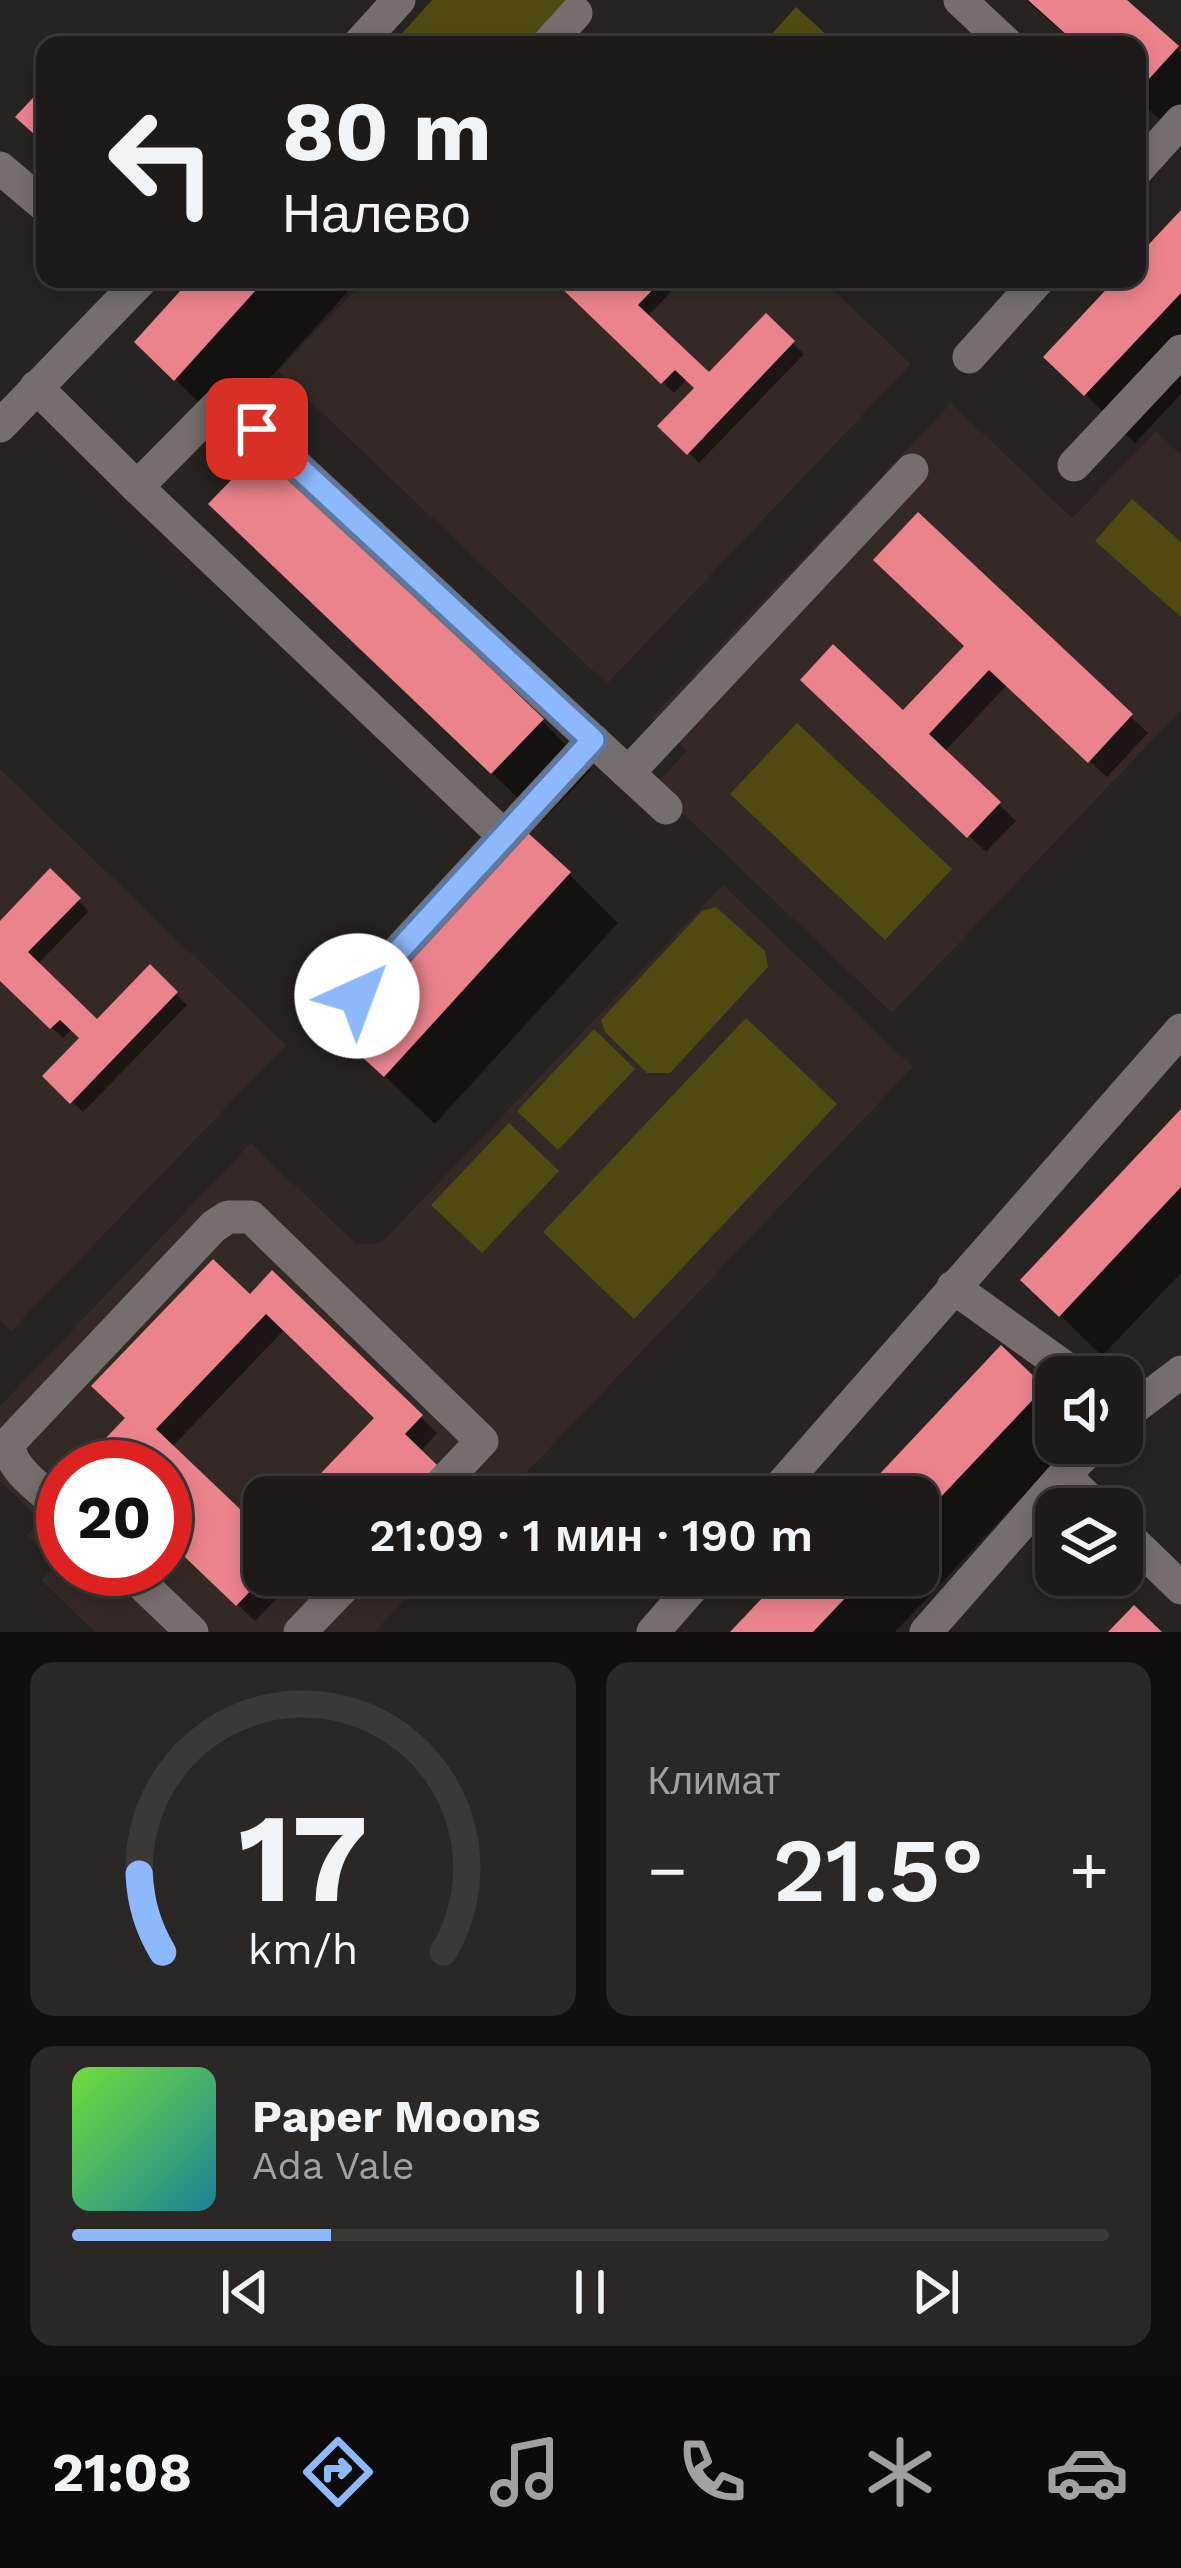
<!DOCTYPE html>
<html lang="ru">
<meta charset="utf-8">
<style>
:root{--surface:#1d1a19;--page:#2a2726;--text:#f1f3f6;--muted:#a0a1a2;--line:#3b3838;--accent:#8db9fc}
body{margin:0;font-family:"Work Sans",sans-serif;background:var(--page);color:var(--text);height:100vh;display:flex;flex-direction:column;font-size:45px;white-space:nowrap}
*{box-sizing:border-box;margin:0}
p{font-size:39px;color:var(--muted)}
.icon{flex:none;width:66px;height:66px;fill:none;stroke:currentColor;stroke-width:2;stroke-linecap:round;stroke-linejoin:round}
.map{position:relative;height:1632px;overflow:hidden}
.panel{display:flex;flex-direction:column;gap:30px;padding:30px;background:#100e0e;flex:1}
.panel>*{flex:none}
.hud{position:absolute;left:36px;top:36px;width:1110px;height:252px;border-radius:24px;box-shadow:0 6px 18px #0003,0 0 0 3px var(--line);background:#1d1a19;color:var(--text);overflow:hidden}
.buttons{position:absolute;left:1035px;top:1356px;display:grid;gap:24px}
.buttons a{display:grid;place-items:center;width:108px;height:108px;border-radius:24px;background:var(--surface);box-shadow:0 6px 18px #0003,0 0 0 3px var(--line);font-size:60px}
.speed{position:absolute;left:36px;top:1440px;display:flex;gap:24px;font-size:60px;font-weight:700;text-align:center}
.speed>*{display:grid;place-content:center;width:156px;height:156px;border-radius:50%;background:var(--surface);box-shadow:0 6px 18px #0003,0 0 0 3px var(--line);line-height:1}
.speed .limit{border:18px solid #d22;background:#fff;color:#111}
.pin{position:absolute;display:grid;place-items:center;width:102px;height:102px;color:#fff;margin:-51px;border-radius:24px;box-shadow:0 6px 18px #0006}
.me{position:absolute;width:132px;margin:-66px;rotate:43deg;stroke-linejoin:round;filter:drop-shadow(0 0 9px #0008)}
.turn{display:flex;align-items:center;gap:42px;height:252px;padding:0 48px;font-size:54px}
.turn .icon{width:156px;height:156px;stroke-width:2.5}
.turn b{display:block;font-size:84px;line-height:102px}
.big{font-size:90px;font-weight:600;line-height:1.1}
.panel .widget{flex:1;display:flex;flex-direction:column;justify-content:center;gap:18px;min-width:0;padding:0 42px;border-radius:24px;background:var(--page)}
.panel .dial{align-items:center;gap:0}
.dial svg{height:312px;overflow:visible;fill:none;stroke:var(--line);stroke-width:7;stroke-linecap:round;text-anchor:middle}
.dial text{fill:var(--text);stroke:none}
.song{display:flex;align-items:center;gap:36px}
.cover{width:144px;height:144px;border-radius:18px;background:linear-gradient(135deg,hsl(100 70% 55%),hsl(190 70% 35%))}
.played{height:12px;border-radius:6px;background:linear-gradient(90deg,var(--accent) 25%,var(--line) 25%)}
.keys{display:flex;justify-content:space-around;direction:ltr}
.heat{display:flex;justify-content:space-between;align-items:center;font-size:66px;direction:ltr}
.panel .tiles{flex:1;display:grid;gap:30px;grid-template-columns:1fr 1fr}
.widget:last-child{grid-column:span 2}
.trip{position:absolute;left:243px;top:1476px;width:696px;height:120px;border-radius:24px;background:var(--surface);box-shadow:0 6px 18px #0003,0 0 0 3px var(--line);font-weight:600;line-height:120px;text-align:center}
.menu{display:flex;height:192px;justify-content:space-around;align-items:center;background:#0c0a0a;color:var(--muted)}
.menu .icon{width:84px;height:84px}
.menu .on{color:var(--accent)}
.menu b{font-size:54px;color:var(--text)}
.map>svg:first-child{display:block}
.built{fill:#342925;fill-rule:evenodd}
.green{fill:#504a12}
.shadow{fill:#0007}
.building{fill:#eb838d}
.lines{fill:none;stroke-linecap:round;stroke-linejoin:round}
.minor{stroke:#746e6c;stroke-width:33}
.route-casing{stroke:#5c78a4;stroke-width:30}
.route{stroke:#8db9fc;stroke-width:21}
</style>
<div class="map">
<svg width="1181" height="1632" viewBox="0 0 1181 1632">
<rect width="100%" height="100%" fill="#272321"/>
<!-- built -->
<g class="built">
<path d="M 366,279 L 822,279 L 911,364 L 607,684 L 278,371 Z"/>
<path d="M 951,403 L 1072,518 L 1156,431 L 1181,455 L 1181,710 L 892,1013 L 654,786 L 687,751 L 652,717 Z"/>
<path d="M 0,769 L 286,1045 L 11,1331 L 0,1320 Z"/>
<path d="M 723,885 L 913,1067 L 503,1497 L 264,1497 L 264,1575 L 429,1575 L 374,1632 L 95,1632 L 41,1580 L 56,1564 L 26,1536 L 40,1520 L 0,1481 L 0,1406 L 251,1143 L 356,1244 L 381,1243 ZM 63,1467 L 165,1467 L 165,1569 L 63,1569 Z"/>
</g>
<!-- green -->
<g class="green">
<path d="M 432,0 L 567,0 L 526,45 L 403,45 L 397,39 Z"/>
<path d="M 796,7 L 838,45 L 762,45 Z"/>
<path d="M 1132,499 L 1181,542 L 1181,617 L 1095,541 Z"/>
<path d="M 797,723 L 952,869 L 885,940 L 730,794 Z"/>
<path d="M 716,907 L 765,951 L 768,967 L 670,1073 L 647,1073 L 605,1032 L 601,1020 L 702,911 Z"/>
<path d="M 746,1018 L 837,1104 L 634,1319 L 543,1232 Z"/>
<path d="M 594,1029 L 635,1069 L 558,1150 L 517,1111 Z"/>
<path d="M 509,1123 L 559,1171 L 482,1253 L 431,1205 Z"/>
</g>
<!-- shadow -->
<g class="shadow">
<path d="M 1026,0 L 1123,0 L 1181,53 L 1181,139 L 1137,99 L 1137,45 L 1077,45 Z"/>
<path d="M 1181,214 L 1181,394 L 1135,443 L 1047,357 L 1120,279 L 1137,279 L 1137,261 Z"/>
<path d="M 195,279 L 359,279 L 225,428 L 138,342 Z"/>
<path d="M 555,279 L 683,279 L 647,317 L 709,377 L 766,317 L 804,354 L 699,463 L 661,426 L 698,388 L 688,378 L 674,393 Z"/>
<path d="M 918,516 L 1148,733 L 1107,777 L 1008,684 L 944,752 L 1016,821 L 986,852 L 821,696 L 904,714 L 968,646 Z"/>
<path d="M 262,553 L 542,721 L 591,770 L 542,821 Z"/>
<path d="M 50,873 L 89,911 L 37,965 L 97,1023 L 150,969 L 187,1005 L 83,1112 L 46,1076 L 83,1038 L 73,1028 L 63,1038 L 0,977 L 0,925 Z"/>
<path d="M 569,874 L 618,923 L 435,1124 L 344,1037 Z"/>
<path d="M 1181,1114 L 1181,1273 L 1102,1356 L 1024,1280 Z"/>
<path d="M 273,1275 L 437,1433 L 420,1452 L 440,1497 L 303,1497 L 378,1418 L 285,1329 L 171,1448 L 264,1537 L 264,1575 L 365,1575 L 296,1578 L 255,1621 L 165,1535 L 165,1467 L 94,1467 Z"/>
<path d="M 1001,1350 L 1056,1402 L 1056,1443 L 1073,1443 L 895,1632 L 735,1632 L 788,1575 L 918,1575 L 918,1497 L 862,1497 Z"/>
</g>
<!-- building -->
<g class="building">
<path d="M 1028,0 L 1127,0 L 1179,46 L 1137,92 L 1137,45 L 1078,45 Z"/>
<path d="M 45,85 L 45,144 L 15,117 Z"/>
<path d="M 1181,210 L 1181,293 L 1084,396 L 1043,357 L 1116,279 L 1137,279 L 1137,257 Z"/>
<path d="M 191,279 L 266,279 L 174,381 L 134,342 Z"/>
<path d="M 552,279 L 663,279 L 638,305 L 709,372 L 766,313 L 795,341 L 687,455 L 657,426 L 694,388 L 675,370 L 661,384 Z"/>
<path d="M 261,449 L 544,719 L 491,774 L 208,504 Z"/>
<path d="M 918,512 L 1133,714 L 1088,763 L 989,670 L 929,734 L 1001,802 L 967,838 L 800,680 L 833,644 L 903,710 L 964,646 L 873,560 Z"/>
<path d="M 527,832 L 571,872 L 384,1077 L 340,1037 Z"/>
<path d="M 50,868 L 81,898 L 28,952 L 97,1019 L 150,964 L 178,992 L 70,1104 L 42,1076 L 79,1038 L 60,1020 L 50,1029 L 0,981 L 0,921 Z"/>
<path d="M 1181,1109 L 1181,1187 L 1059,1317 L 1020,1280 Z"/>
<path d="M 213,1259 L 250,1294 L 272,1270 L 423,1415 L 405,1434 L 437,1465 L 407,1497 L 298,1497 L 374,1418 L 266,1314 L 156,1429 L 264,1532 L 264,1577 L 236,1606 L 165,1538 L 165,1467 L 90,1467 L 84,1461 L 125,1418 L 91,1386 Z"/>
<path d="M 1001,1345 L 1045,1387 L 918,1521 L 918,1497 L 858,1497 Z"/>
<path d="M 290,1575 L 333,1575 L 312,1596 Z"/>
<path d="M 784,1575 L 867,1575 L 813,1632 L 730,1632 Z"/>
<path d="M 1134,1605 L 1162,1632 L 1108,1632 Z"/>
</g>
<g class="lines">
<!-- minor -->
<g class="minor">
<path d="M 960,0 L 1008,45"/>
<path d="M 358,45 L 399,0"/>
<path d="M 547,45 L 576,13"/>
<path d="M 0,168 L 45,206"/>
<path d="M 1137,170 L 1181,121"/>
<path d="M 969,357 L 1039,279"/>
<path d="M 36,387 L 137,487 L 224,399 L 666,808"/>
<path d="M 0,426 L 142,279"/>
<path d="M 1074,465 L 1181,351"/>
<path d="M 137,487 L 504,836"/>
<path d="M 628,773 L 912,470"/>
<path d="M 357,996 L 593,740"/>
<path d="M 953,1287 L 1078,1377"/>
<path d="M 1122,1417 L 1181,1372"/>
<path d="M 1064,1475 L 1096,1443"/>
<path d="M 771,1497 L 1181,1030"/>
<path d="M 63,1509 C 45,1492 8,1469 9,1443 L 214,1226 L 228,1217 L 251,1217 L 482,1441 L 429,1497"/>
<path d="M 1122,1531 L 1181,1588"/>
<path d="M 126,1569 L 192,1632"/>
<path d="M 300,1632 L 355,1575"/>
<path d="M 653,1632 L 703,1575"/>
<path d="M 926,1632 L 1064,1475 L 1099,1509"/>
</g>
</g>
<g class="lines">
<defs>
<path id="route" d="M 257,429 L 593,740 L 357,996"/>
</defs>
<!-- route casing -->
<use href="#route" class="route-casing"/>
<!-- route -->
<use href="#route" class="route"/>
</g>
</svg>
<div class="buttons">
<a><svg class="icon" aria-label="sound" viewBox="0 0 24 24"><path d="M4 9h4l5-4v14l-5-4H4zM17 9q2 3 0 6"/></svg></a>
<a><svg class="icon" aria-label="layers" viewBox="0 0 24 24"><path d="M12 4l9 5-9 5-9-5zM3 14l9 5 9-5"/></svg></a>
</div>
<div class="speed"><div class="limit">20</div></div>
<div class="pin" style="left:257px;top:429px;background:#d93025"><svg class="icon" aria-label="arrive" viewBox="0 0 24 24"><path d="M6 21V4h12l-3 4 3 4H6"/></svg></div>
<svg class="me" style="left:357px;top:996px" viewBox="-20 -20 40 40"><circle r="19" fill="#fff"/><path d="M0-13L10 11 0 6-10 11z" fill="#8db9fc"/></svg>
<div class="trip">21:09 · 1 мин · 190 m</div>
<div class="hud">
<div class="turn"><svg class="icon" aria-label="left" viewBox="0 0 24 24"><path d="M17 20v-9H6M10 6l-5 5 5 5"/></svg><div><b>80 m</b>Налево</div></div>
</div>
</div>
<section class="panel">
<div class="tiles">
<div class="widget dial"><svg viewBox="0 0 100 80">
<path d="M14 69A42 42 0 1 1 86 69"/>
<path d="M14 69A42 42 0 0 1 8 49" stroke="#8db9fc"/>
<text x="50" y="56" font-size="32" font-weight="700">17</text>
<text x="50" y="72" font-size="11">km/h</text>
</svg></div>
<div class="widget"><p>Климат</p>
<div class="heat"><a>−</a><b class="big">21.5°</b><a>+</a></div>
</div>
<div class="widget">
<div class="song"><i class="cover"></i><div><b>Paper Moons</b><p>Ada Vale</p></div></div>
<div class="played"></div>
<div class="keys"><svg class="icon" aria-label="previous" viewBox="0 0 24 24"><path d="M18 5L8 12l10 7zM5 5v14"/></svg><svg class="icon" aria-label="pause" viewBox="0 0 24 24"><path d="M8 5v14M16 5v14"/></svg><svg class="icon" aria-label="next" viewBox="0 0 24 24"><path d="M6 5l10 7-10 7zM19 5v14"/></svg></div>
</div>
</div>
</section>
<nav class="menu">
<b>21:08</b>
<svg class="icon on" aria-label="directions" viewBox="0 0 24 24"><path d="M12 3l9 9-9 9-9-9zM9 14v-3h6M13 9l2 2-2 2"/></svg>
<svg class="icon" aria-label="music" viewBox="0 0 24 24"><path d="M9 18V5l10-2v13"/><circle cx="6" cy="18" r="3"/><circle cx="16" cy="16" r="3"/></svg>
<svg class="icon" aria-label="phone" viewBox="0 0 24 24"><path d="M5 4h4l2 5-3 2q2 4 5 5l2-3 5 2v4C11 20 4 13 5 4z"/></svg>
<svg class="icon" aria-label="climate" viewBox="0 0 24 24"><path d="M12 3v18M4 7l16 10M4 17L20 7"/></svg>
<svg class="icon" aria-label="car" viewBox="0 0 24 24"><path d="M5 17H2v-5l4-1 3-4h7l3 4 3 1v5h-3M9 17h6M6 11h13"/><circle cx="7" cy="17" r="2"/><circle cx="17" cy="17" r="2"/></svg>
</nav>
